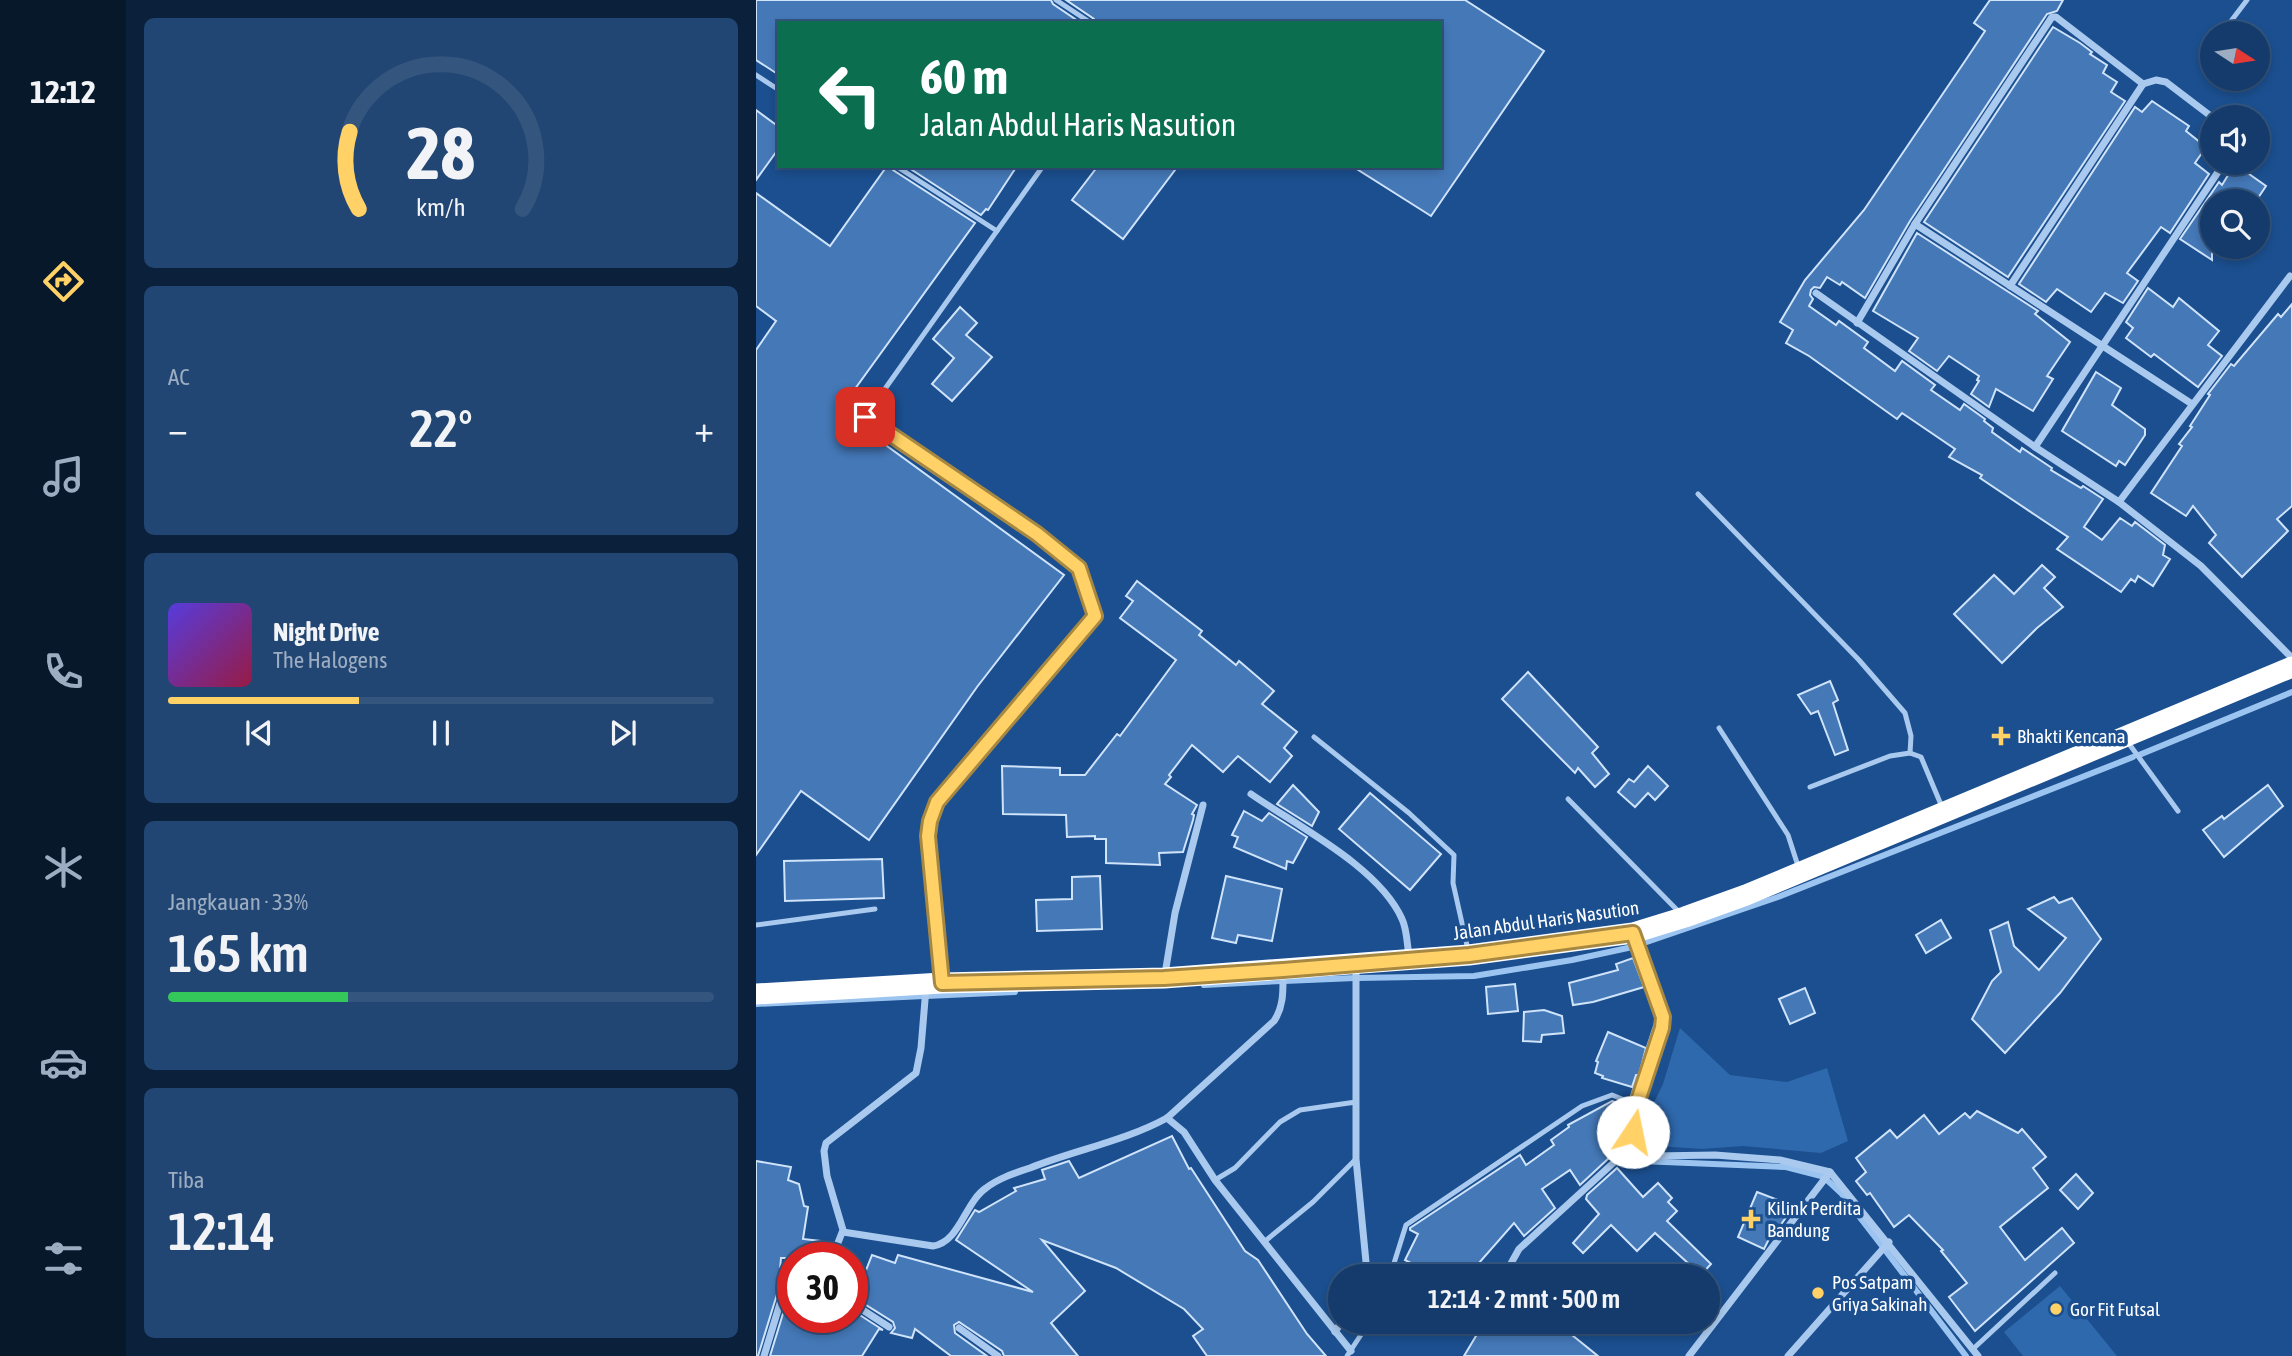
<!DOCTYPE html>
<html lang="id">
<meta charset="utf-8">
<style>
:root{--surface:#143b6b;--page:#214673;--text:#f1f3f6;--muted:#9dadc1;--line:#33557e;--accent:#ffd166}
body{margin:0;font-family:"Asap Condensed",sans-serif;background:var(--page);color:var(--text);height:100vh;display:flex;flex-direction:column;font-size:26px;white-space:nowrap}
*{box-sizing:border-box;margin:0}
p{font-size:23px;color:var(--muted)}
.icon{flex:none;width:38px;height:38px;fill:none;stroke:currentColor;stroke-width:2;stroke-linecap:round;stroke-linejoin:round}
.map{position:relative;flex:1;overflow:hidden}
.side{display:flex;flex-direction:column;gap:18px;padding:18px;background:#0b203b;width:630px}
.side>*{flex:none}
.hud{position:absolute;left:21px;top:21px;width:665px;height:147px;border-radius:0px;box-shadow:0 4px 10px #0003,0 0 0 2px var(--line);background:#0b6e4f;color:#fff;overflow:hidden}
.needle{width:46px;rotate:102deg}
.buttons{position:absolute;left:1444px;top:21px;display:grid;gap:14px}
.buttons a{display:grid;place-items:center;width:70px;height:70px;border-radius:50%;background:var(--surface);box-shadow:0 4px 10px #0003,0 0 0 2px var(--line);font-size:35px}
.speed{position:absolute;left:21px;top:1242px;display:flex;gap:14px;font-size:35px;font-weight:700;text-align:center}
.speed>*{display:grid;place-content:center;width:91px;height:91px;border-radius:50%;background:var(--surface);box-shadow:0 4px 10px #0003,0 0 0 2px var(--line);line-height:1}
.speed .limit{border:10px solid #d22;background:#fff;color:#111}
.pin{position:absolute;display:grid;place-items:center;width:60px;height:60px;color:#fff;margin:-30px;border-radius:14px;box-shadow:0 4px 10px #0006}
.me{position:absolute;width:77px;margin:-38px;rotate:11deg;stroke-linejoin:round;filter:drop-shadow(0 0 5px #0008)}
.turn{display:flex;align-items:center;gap:24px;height:147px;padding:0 28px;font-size:32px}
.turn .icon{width:91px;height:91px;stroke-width:2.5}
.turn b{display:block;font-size:49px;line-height:60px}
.big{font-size:52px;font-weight:600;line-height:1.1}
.side .card{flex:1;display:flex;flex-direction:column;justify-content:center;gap:10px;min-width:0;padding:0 24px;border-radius:10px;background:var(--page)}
.side .dial{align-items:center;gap:0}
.dial svg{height:182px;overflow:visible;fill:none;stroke:var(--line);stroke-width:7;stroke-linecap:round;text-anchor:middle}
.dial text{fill:var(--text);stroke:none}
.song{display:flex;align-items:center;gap:21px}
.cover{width:84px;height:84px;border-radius:10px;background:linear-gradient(135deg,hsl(250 70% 55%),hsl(340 70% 35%))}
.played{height:7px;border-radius:4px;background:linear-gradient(90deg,var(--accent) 35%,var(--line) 35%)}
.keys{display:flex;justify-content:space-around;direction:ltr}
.heat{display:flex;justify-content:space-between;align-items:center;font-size:38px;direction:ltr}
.charge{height:10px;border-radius:5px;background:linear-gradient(90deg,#34c759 33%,var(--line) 0)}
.trip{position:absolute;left:572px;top:1264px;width:392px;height:70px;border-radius:35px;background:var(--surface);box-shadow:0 4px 10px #0003,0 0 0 2px var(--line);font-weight:600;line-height:70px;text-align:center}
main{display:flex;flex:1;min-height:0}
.tabs{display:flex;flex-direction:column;width:126px;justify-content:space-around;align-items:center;background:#08182b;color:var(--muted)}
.tabs .icon{width:49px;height:49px}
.tabs .on{color:var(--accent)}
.tabs b{font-size:32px;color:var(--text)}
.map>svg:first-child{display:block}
.green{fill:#2e69ad}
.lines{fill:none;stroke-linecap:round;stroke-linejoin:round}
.stream{stroke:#9cc4f0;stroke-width:6}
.building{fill:#4478b7;stroke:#cfe3fa;stroke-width:2}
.lane{stroke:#a9c9ee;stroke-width:5}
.street{stroke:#a9c9ee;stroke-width:7}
.highway{stroke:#fff;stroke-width:21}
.route-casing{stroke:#a68842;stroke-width:18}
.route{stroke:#ffd166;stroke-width:12}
.poi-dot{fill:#ffd166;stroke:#1b4f8f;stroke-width:2.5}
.labels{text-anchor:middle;stroke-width:7;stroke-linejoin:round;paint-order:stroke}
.poi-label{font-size:19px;fill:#fff;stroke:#1b4f8f;text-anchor:start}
.street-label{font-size:19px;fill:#fff;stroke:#1b4f8f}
</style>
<main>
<nav class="tabs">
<b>12:12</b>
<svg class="icon on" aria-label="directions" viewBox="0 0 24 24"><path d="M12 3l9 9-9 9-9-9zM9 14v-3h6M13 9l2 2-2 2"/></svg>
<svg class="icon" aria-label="music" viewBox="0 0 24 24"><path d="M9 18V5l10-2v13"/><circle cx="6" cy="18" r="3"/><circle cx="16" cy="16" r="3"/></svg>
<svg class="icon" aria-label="phone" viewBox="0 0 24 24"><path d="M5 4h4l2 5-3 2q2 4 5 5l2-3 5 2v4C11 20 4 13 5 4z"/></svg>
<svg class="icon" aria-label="climate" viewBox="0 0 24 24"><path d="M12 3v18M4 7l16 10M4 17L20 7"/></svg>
<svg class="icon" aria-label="car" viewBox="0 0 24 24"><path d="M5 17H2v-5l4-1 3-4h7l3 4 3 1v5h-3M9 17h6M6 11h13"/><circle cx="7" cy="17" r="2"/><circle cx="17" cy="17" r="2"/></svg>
<svg class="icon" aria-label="filters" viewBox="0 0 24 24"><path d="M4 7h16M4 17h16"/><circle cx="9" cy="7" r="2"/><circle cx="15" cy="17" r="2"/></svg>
</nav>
<section class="side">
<div class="card dial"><svg viewBox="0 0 100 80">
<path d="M14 69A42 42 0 1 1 86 69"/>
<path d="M14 69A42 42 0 0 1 10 35" stroke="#ffd166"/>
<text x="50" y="56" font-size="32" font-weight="700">28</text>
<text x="50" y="72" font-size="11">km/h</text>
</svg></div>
<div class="card"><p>AC</p>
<div class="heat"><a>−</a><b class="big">22°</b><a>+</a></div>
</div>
<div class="card">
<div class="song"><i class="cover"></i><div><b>Night Drive</b><p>The Halogens</p></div></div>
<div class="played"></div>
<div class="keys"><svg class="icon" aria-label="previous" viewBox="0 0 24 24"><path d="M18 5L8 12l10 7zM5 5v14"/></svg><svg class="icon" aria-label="pause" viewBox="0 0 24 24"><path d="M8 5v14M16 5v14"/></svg><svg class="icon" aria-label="next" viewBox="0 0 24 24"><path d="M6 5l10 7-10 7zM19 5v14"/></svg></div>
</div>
<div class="card"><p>Jangkauan · 33%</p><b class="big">165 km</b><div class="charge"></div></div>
<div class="card"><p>Tiba</p><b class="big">12:14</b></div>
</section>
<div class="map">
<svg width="1536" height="1356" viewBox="0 0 1536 1356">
<rect width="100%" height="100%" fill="#1b4f8f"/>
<!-- green -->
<g class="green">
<path d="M 924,1028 L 974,1075 L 1031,1082 L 1071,1068 L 1092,1141 L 1065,1153 L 987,1146 L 946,1149 L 902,1146 L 891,1117 L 907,1084 Z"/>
<path d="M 1304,1286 L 1361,1356 L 1267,1356 L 1248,1332 Z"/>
</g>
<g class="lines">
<!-- stream -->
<g class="stream">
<path d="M 1383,755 L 1536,692"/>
<path d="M 882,945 L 1022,897 L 1377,757"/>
<path d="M 601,978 L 718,976 L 816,960 L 881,946"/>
<path d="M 528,981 L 599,978"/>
<path d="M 448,985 L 526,981"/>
<path d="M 170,996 L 259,992"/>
<path d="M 0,1004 L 168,996"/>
<path d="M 875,1102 L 902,1020 L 877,947"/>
<path d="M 871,1148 L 870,1115 L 875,1104"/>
<path d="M 872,1150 L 884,1161 L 1030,1167 L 1069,1177"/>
<path d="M 1070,1179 L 1085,1193 L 1126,1246"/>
<path d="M 1129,1250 L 1210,1356"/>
</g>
</g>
<!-- building -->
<g class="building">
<path d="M 0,0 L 295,0 L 297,4 L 325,23 L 23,23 L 23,75 L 0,60 Z"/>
<path d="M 310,0 L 709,0 L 788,51 L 675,216 L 596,166 L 684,166 L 684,23 L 340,23 L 338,19 Z"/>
<path d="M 1234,0 L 1307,0 L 1301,11 L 1291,14 L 1154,221 L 1109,298 L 1086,282 L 1084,285 L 1071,277 L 1064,288 L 1058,287 L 1055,290 L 1054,295 L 1057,299 L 1053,306 L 1080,325 L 1083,321 L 1112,342 L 1108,348 L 1139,371 L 1146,361 L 1179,385 L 1175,390 L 1204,410 L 1208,404 L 1229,419 L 1228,421 L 1237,428 L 1236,432 L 1264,452 L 1266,448 L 1296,468 L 1295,470 L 1325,488 L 1327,486 L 1347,499 L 1328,527 L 1346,540 L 1364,518 L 1376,526 L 1379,522 L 1409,545 L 1407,555 L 1414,559 L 1397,586 L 1382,576 L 1379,582 L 1375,579 L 1365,592 L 1301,549 L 1312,537 L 1224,478 L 1226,475 L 1193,457 L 1199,449 L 1146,413 L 1141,419 L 1053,356 L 1030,343 L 1037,330 L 1024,322 L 1049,280 L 1108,210 L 1209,61 L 1229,31 L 1218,23 Z"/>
<path d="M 1297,27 L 1324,43 L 1336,52 L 1334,54 L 1351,65 L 1347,73 L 1361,82 L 1355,92 L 1369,101 L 1252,277 L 1168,222 Z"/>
<path d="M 1396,101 L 1433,126 L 1430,131 L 1450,147 L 1439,163 L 1453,174 L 1414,233 L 1405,227 L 1371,273 L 1382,281 L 1367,303 L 1349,293 L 1335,312 L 1301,289 L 1290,302 L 1263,284 L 1379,107 L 1386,112 Z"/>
<path d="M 0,110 L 23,127 L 23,148 L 0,180 Z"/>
<path d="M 1479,164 L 1510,186 L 1500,201 L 1456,201 L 1456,260 L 1424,239 L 1463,182 L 1466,185 Z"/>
<path d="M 131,166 L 135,166 L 137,170 L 219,223 L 83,411 L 308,575 L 221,687 L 113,840 L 45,791 L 0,855 L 0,350 L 20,321 L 0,306 L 0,193 L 74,246 Z"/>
<path d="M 150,166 L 261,166 L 232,210 L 230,209 L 225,215 Z"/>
<path d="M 342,166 L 422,166 L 367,239 L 316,200 Z"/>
<path d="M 1161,233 L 1282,311 L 1279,314 L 1314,342 L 1291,376 L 1297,379 L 1277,411 L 1240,389 L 1233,407 L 1215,394 L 1223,381 L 1221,380 L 1223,376 L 1193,356 L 1181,371 L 1153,351 L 1162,338 L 1117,311 Z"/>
<path d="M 1392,288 L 1417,307 L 1423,298 L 1463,331 L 1452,345 L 1466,356 L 1442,387 L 1398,354 L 1395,357 L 1370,338 L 1377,328 L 1370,322 Z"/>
<path d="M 1536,304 L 1536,506 L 1521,519 L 1532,531 L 1486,577 L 1453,543 L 1460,535 L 1437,506 L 1430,516 L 1395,493 L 1426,446 L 1423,444 L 1436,427 L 1434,426 L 1454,395 L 1452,394 L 1475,364 L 1478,366 L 1522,314 L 1525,317 Z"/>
<path d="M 204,307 L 221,323 L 210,335 L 236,357 L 196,401 L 176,384 L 198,358 L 177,339 Z"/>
<path d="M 1340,372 L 1365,388 L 1356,405 L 1389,429 L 1389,435 L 1369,465 L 1363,461 L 1360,466 L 1306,431 Z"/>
<path d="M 1286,565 L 1299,577 L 1288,588 L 1307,607 L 1281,628 L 1246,663 L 1198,614 L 1238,575 L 1258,594 Z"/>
<path d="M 381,581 L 446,631 L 443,635 L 480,665 L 483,661 L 518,691 L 506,704 L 541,732 L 528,748 L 536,756 L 514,782 L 482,756 L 467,772 L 436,745 L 413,775 L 415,777 L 409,784 L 441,805 L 436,814 L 438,815 L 437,820 L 427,852 L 403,853 L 404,865 L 350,863 L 350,839 L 339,839 L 339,836 L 311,837 L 310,815 L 247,814 L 246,766 L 304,768 L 304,775 L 329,775 L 361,734 L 364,736 L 420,660 L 364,618 L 377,601 L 370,596 Z"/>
<path d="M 772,672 L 842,747 L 836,753 L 853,774 L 839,787 L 822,768 L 819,773 L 746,699 Z"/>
<path d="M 1074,681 L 1082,700 L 1077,703 L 1092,750 L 1079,755 L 1062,711 L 1055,714 L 1042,695 Z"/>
<path d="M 892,766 L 912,786 L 899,800 L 892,793 L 879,807 L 862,792 L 873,779 L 878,782 Z"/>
<path d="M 537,785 L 563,812 L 556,826 L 521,804 Z"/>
<path d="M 1512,785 L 1527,806 L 1468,857 L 1447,830 L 1466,816 L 1468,819 Z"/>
<path d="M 614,793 L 685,854 L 654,890 L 583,829 Z"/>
<path d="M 488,811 L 506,821 L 513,813 L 551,837 L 537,863 L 531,861 L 530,869 L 478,847 L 482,837 L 476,835 Z"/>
<path d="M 126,859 L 128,898 L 29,901 L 28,861 Z"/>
<path d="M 344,876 L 346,929 L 281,931 L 280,900 L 316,899 L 316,877 Z"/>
<path d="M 470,876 L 526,889 L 516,941 L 482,935 L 480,943 L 456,938 Z"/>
<path d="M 1298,897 L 1303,903 L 1316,898 L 1345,939 L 1304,993 L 1249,1053 L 1216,1019 L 1236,981 L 1245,972 L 1234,930 L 1252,922 L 1258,946 L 1283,970 L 1310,938 L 1272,909 Z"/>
<path d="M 1185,920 L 1195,938 L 1170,953 L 1160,935 Z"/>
<path d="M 877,958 L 888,987 L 837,1002 L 817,1005 L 813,983 L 862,970 L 860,964 Z"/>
<path d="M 759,984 L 762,1011 L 732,1014 L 730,987 Z"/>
<path d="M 1049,988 L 1059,1013 L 1034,1024 L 1023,999 Z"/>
<path d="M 788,1010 L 806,1016 L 808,1033 L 786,1035 L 785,1042 L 767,1041 L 768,1012 Z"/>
<path d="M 852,1032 L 890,1048 L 883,1075 L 880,1075 L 876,1087 L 846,1078 L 847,1076 L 839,1073 L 842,1062 L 840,1061 Z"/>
<path d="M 856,1101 L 861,1103 L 868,1116 L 857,1123 L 861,1130 L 844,1140 L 854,1157 L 824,1185 L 814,1170 L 786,1189 L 799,1208 L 768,1236 L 758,1223 L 722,1264 L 741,1276 L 680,1276 L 649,1260 L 662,1234 L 654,1230 L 654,1228 L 764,1155 L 770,1165 L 798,1145 L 795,1140 L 813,1127 L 812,1125 Z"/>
<path d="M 1221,1111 L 1262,1133 L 1266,1129 L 1290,1157 L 1277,1168 L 1292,1188 L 1244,1227 L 1269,1260 L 1306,1228 L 1318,1243 L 1219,1331 L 1193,1297 L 1211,1283 L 1185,1251 L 1187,1250 L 1153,1215 L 1138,1227 L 1114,1193 L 1111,1195 L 1100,1181 L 1110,1172 L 1100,1158 L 1134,1130 L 1141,1138 L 1168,1115 L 1183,1134 L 1209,1113 L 1214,1118 Z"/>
<path d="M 416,1136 L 433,1169 L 435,1168 L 489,1251 L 502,1260 L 551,1334 L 570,1356 L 451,1356 L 437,1336 L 447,1329 L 428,1309 L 360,1268 L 286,1240 L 329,1291 L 295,1323 L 322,1356 L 248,1356 L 246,1351 L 203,1322 L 198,1325 L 199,1333 L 231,1356 L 195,1356 L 159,1329 L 156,1338 L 135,1333 L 139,1328 L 137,1322 L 99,1298 L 116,1255 L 139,1263 L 142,1255 L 277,1292 L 200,1240 L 219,1210 L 223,1212 L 260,1191 L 258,1188 L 289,1179 L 286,1170 L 313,1161 L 323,1178 Z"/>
<path d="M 0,1161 L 35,1167 L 32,1180 L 43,1184 L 48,1206 L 52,1207 L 47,1239 L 64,1241 L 62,1258 L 25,1258 L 22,1291 L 2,1356 L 0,1356 Z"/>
<path d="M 861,1168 L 887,1197 L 902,1183 L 916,1198 L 912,1202 L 921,1211 L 911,1221 L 955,1264 L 945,1275 L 899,1233 L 881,1251 L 855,1225 L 827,1253 L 817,1243 L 843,1214 L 830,1199 L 831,1195 Z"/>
<path d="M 1320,1174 L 1337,1193 L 1322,1209 L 1304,1190 Z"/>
<path d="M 1001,1192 L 1038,1206 L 1017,1236 L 1015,1235 L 1008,1249 L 982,1237 Z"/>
<path d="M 33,1294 L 37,1295 L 37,1318 L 96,1318 L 96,1310 L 127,1330 L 123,1329 L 106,1356 L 14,1356 Z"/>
<path d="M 729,1321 L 796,1321 L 804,1331 L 811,1331 L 842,1356 L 708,1356 Z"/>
</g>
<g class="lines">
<!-- lane -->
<g class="lane">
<path d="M 300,0 L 335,23"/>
<path d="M 1466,33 L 1491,0"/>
<path d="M 0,75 L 23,90"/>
<path d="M 140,166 L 241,231"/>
<path d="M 942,494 L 1103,660 L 1149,713 L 1155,736 L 1154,753"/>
<path d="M 963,728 L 1032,835 L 1043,869"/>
<path d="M 558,737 L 653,813 L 698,855 L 697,883 L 712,950"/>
<path d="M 1371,741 L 1422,811"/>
<path d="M 1054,787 L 1134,756 L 1154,753 L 1165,757 L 1186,807"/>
<path d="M 812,799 L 925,914"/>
<path d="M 0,925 L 119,909"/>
<path d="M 185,979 L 172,836 L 174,820 L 181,802 L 339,616 L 323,568 L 281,534 L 109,417 L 287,166"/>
<path d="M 459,1180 L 479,1168 L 524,1122 L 544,1110 L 600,1102"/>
<path d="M 508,1242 L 557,1202 L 600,1159"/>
<path d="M 634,1276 L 650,1225 L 826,1106 L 856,1095 L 881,1105"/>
<path d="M 1217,1349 L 1299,1273"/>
<path d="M 591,1356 L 614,1321"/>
</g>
<!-- street -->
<g class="street">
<path d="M 1159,224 L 1436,404"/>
<path d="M 1254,286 L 1387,84 L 1400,80 L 1410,82 L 1456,117"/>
<path d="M 1060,293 L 1279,447 L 1363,502 L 1445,566 L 1536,658"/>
<path d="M 1101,323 L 1159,224 L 1296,17 L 1300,17 L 1387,84"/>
<path d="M 1279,447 L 1468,163"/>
<path d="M 1363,502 L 1534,276"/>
<path d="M 495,794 C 541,826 623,867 646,919 C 651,929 651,944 653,956"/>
<path d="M 878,937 L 907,1017 L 906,1028 L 877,1117 L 878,1144 L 881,1149 L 898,1156 L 959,1155 L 1024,1160 L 1074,1172 L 1222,1356"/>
<path d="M 600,965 L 600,1159 L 610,1262 L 606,1276"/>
<path d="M 409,974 L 419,913 L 447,805"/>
<path d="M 411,1118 L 428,1132 L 459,1180 L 595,1351"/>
<path d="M 87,1232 L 177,1246 C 204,1242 209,1202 230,1188 C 243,1178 259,1173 274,1168 C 319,1150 369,1141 411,1118 L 518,1021 C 528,1006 527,990 527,973"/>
<path d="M 76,1258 L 87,1230 L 71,1176 L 68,1151 L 70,1143 L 160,1073 L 165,1048 L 170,988"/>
<path d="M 748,1276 L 763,1249 L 878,1144"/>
<path d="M 96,1303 L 133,1327"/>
<path d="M 802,1321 L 808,1326"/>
<path d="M 203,1328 L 242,1356"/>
<path d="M 579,1332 L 586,1321"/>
<path d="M 8,1356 L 29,1287 L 30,1285 L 37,1286"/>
<path d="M 933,1356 L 1074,1172"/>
<path d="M 1032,1356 L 1133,1242"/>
</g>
<!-- highway -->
<path class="highway" d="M 0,994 L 186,983 L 408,978 L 713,955 L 877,933 L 929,917 L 990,895 L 1536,667"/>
</g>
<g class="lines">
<defs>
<path id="route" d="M 109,417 L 281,534 L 323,568 L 339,616 L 181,802 L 174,821 L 172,836 L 186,983 L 408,978 L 527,970 L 713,955 L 877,933 L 907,1017 L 906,1028 L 877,1116 L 877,1132"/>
</defs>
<!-- route casing -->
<use href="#route" class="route-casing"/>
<!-- route -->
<use href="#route" class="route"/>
</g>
<!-- markers -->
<g class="poi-dot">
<path d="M1241.5 725.5h7v7h7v7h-7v7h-7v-7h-7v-7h7z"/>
<path d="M991.5 1208.5h7v7h7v7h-7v7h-7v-7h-7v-7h7z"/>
<circle cx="1062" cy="1293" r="7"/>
<circle cx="1300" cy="1309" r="7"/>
</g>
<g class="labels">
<!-- poi labels -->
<g class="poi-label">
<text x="1261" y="743">Bhakti Kencana</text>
<text x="1011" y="1215">Kilink Perdita<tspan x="1011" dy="22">Bandung</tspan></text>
<text x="1076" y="1289">Pos Satpam<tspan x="1076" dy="22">Griya Sakinah</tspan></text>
<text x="1314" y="1316">Gor Fit Futsal</text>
</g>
<!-- street labels -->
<g class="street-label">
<text transform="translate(790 920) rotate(-8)" y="7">Jalan Abdul Haris Nasution</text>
</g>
</g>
</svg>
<div class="buttons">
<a><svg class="needle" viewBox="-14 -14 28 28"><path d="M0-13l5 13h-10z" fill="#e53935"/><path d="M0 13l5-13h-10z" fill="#9dadc1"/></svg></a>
<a><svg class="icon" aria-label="sound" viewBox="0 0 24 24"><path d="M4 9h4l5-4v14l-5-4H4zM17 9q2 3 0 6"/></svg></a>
<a><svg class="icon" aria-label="search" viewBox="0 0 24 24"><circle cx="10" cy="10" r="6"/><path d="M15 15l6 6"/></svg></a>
</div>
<div class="speed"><div class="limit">30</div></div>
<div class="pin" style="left:109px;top:417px;background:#d93025"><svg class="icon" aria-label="arrive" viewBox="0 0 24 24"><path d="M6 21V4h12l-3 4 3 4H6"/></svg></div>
<svg class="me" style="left:877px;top:1132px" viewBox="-20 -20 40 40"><circle r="19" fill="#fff"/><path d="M0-13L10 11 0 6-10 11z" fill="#ffd166"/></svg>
<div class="trip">12:14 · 2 mnt · 500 m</div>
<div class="hud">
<div class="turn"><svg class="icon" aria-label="left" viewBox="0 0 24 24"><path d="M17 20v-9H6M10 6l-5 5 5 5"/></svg><div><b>60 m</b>Jalan Abdul Haris Nasution</div></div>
</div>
</div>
</main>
